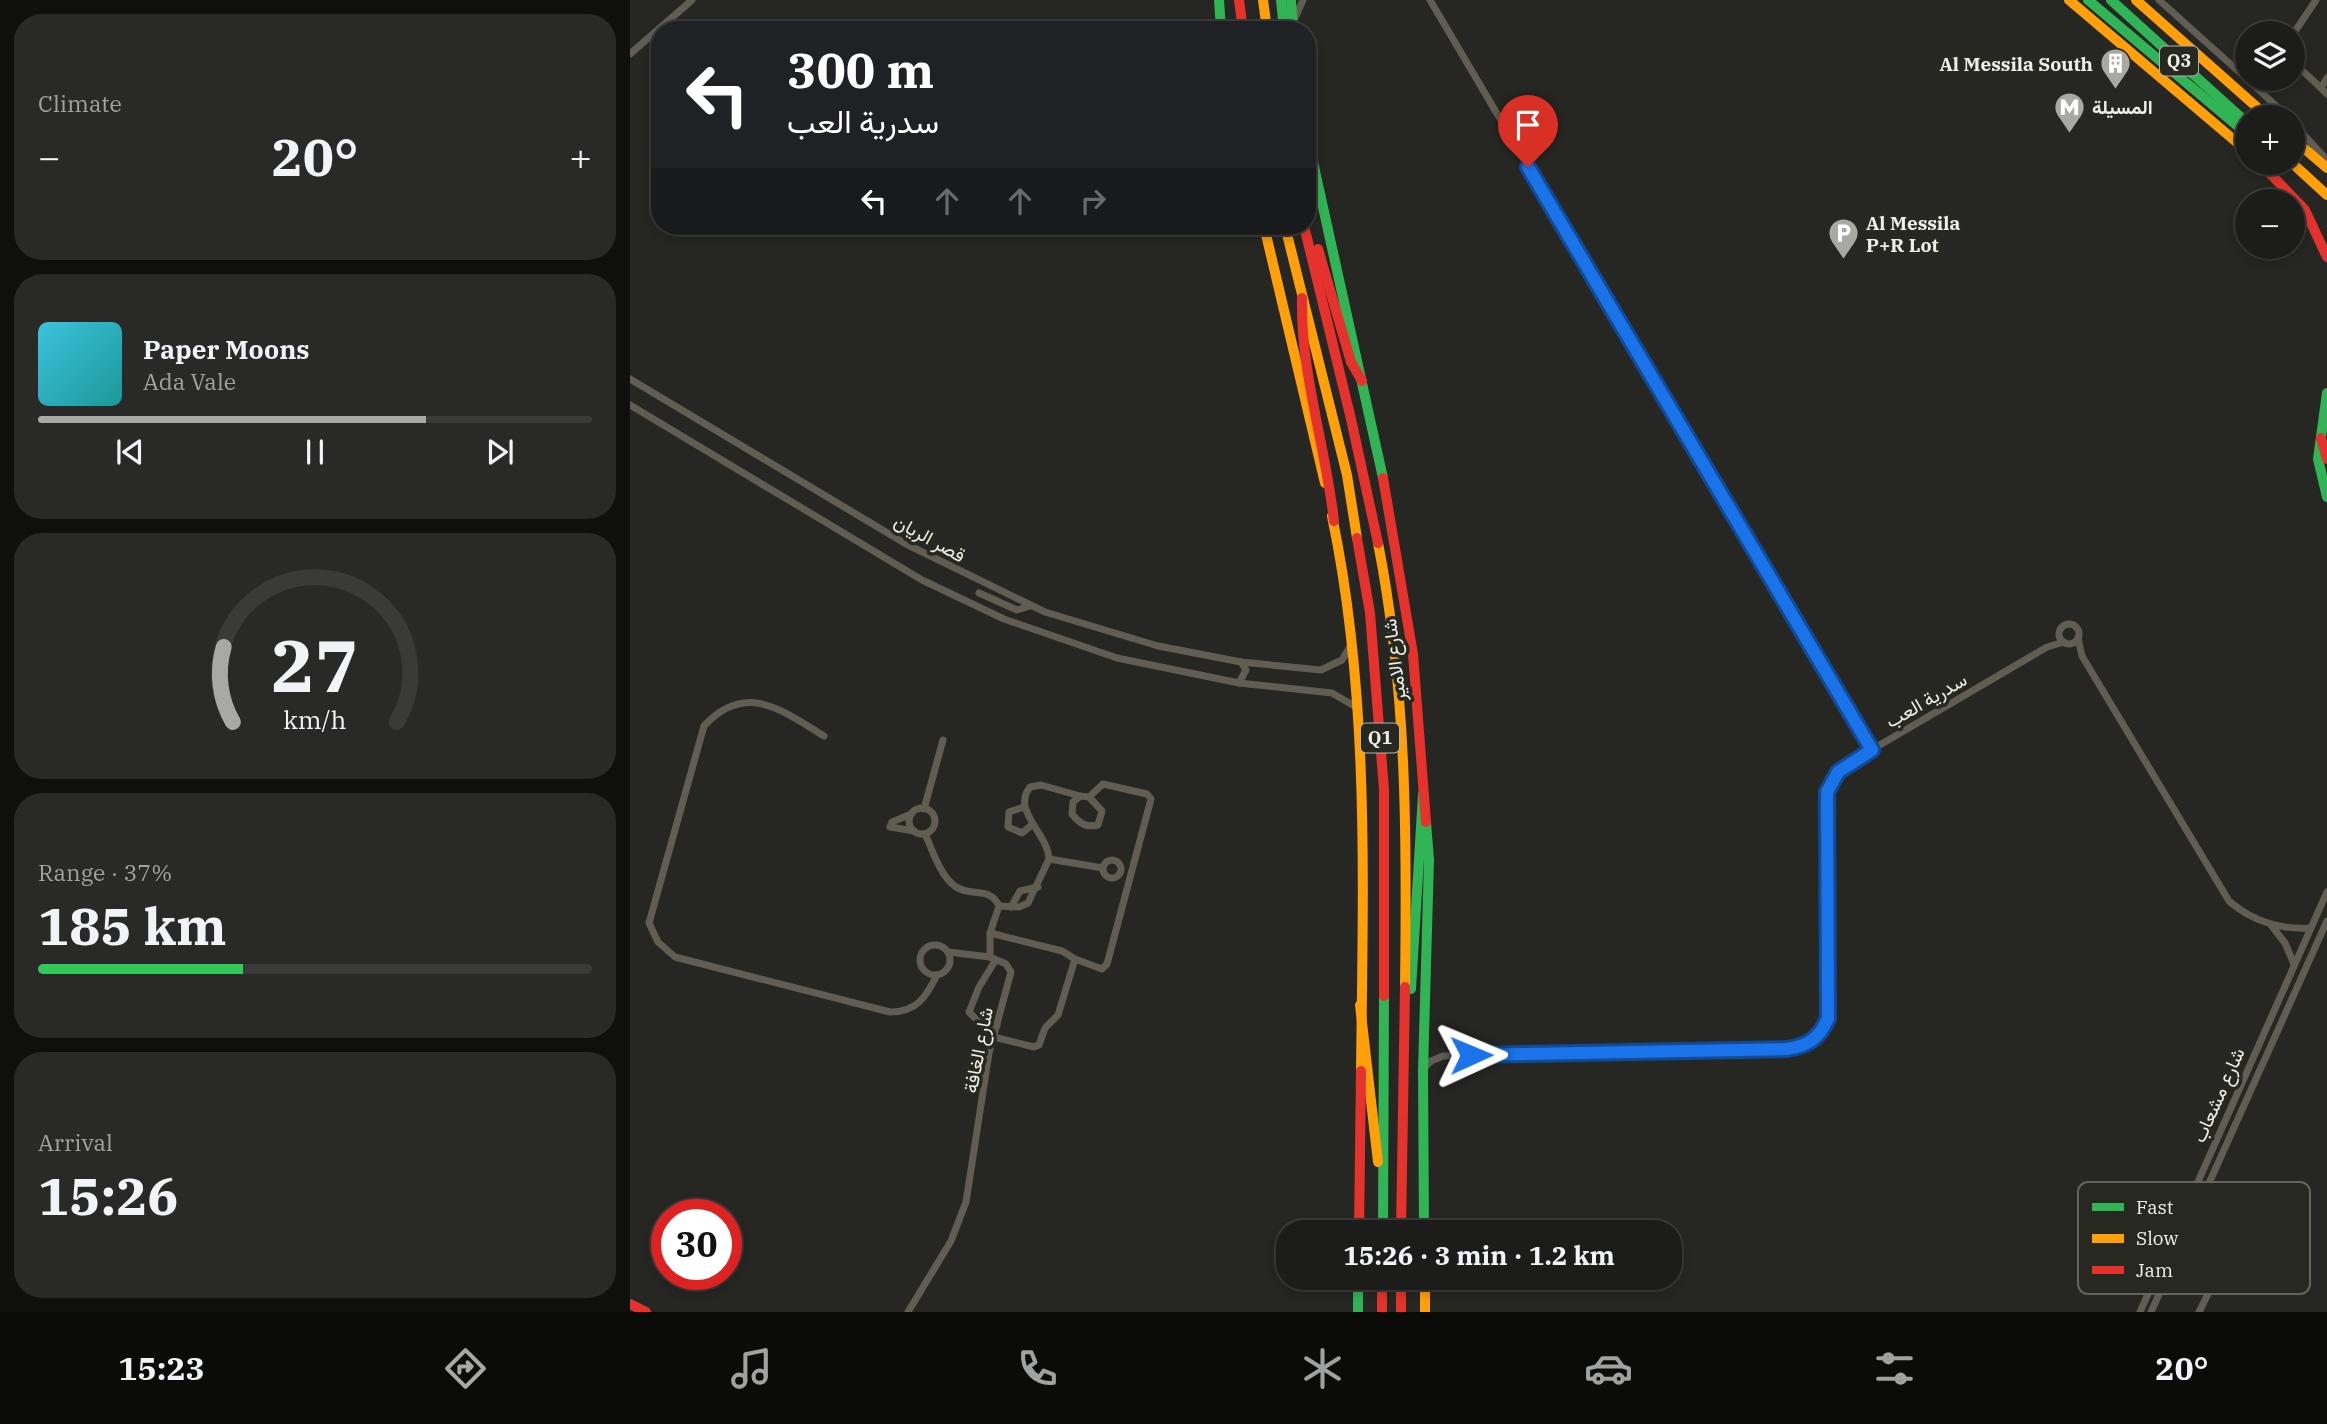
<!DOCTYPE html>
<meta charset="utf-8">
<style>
:root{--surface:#1c1d1a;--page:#292a27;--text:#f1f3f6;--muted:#a0a2a2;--line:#3a3b39;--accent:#a8a9a4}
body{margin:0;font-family:"IBM Plex Serif",Vazirmatn,serif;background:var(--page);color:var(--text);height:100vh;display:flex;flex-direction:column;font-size:26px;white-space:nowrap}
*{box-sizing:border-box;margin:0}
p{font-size:23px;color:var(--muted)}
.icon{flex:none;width:38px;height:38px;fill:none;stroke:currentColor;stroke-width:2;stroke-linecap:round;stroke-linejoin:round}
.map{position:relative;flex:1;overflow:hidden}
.drawer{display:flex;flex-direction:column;gap:14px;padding:14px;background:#0f100e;width:630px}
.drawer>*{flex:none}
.hud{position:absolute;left:21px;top:21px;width:665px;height:214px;border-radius:28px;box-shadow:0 4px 10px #0003,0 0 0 2px var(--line);background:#202124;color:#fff;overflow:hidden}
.fabs{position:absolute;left:1605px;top:21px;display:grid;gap:14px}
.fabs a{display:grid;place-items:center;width:70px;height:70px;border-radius:50%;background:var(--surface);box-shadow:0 4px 10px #0003,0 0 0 2px var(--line);font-size:35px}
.speed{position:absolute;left:21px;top:1199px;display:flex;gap:14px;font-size:35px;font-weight:700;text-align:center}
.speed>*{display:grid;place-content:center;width:91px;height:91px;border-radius:50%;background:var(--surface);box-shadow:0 4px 10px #0003,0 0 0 2px var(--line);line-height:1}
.speed .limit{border:10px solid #d22;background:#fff;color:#111}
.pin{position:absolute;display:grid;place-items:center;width:60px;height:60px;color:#fff;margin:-72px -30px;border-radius:50% 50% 50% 0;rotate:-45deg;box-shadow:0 0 7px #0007}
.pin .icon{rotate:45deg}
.me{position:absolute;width:77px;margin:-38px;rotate:89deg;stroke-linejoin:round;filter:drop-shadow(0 0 5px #0008)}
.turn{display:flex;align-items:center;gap:24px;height:147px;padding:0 21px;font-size:32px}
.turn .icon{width:91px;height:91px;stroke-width:2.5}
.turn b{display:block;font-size:49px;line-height:60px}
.lanes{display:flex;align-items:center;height:66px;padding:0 21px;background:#0003;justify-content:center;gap:35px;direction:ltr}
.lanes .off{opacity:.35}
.big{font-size:52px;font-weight:700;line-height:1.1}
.drawer .tile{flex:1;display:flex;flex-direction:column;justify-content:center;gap:10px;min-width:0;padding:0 24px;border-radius:28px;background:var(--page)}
.drawer .dial{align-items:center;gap:0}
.dial svg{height:182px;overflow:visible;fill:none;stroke:var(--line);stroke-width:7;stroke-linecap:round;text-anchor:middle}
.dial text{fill:var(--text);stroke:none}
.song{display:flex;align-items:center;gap:21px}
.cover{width:84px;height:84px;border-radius:10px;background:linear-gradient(135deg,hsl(190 70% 55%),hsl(180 70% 35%))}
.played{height:7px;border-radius:4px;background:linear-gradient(90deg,var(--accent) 70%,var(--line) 70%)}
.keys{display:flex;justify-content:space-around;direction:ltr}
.heat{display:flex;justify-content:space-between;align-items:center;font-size:38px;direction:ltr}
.charge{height:10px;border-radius:5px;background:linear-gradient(90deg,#34c759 37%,var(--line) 0)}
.trip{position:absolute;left:646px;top:1220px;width:406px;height:70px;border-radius:28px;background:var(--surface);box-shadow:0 4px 10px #0003,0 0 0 2px var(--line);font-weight:700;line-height:70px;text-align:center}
.tabs{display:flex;height:112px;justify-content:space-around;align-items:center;background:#0b0c0a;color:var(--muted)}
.tabs .icon{width:49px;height:49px}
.tabs .current{color:var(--accent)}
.tabs b{font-size:32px;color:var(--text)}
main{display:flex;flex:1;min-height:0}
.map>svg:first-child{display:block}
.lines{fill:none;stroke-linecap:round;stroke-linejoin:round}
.street{stroke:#615d53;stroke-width:7}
.fast{stroke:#30b455;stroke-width:10}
.slow{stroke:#ff9f0a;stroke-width:10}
.jam{stroke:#e5322d;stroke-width:10}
.route-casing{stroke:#114b97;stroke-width:18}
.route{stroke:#1a73e8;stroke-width:12}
.labels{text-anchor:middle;stroke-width:7;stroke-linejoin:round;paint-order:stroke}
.shield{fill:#272921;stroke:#b2b4ae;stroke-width:2}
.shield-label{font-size:18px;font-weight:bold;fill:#eeefea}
.poi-label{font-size:19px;font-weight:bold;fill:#eeefea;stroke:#272921;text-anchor:start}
.street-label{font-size:19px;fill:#eeefea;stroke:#272921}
.key{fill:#272921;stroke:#63645d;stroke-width:2}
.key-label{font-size:19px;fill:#eeefea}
</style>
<main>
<section class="drawer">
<div class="tile"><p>Climate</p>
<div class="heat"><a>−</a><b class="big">20°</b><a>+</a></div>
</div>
<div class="tile">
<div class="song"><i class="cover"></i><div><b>Paper Moons</b><p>Ada Vale</p></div></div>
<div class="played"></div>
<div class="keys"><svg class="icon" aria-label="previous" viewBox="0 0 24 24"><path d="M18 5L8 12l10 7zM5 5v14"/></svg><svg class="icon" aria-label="pause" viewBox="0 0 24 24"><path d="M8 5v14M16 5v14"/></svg><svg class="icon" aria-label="next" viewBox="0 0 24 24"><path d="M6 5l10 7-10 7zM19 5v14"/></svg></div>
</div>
<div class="tile dial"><svg viewBox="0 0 100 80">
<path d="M14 69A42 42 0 1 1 86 69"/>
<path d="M14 69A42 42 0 0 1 10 36" stroke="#a8a9a4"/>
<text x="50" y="56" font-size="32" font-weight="700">27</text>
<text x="50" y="72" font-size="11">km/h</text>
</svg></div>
<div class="tile"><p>Range · 37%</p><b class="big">185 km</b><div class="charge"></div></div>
<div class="tile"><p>Arrival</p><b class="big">15:26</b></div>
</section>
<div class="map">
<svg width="1697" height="1312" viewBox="0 0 1697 1312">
<rect width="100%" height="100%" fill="#262723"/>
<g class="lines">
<!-- street -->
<g class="street">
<path d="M 800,0 L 1242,750"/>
<path d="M 1529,0 L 1617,79"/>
<path d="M 664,20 L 673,0"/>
<path d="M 1662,36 L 1686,0"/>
<path d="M 0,54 L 62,0"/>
<path d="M 1662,61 L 1691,88"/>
<path d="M 1697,78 L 1691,88 L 1697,94"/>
<path d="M 1617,79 L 1658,117"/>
<path d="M 1662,122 L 1697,160"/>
<path d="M 0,379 L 276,544 L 415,612 L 528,646 L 611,662 L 691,670 L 712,660 L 721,645"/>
<path d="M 0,405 L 292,580 L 374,619 L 487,658 L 609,683 L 702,693 L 726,707"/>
<path d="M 349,593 L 387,610 L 400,606"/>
<circle cx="1439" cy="634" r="10"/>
<path d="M 1448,638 L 1452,656 L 1599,901 C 1622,921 1651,930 1681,928"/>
<path d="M 609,683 L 616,670 L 611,662"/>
<path d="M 194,736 C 151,710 116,681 74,726 L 19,923 L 28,942 L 45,957 L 260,1012 C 287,1012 296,997 307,975"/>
<path d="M 394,807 L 379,812 L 378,827 L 392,833 L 403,824"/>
<circle cx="292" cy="821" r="13"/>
<path d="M 294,809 L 313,740"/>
<path d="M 281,814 L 262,822 L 260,827 L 284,831"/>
<path d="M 419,859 L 473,868"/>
<circle cx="482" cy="869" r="9"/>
<path d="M 369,906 L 389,907 L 398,903 L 419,859 C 418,833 381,811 400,787 L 411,785 L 450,796"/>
<path d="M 381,907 L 390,891 L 408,887"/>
<path d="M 1641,925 L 1655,943 L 1664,964"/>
<path d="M 360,933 L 432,951 L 445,959 L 428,1015 L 415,1028 L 409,1045 L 404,1047 L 364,1037"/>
<circle cx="305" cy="960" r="15"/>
<path d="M 318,952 L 360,957"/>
<path d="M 445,959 L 472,969 L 477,964 L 521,799 L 517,794 L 473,784 L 459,797 L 450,796 L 443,802 L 442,814 C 449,823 456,828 468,825 L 472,811 L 459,797"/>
<path d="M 365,961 L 349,987 L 339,1012 L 348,1021 L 367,1026"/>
<path d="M 793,1069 L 801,1061 L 813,1056 L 1157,1049 C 1178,1047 1190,1038 1197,1018 L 1196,802 L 1202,780 L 1226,759 L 1417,647 L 1434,642"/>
<path d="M 278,1312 L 321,1241 L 336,1202 L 359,1053 L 381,972 L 376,964 L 360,957 L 360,933 L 369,906 C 360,886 341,897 326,887 C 310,876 303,851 295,834"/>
<path d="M 1510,1312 L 1697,892"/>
<path d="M 1521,1312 L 1697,921"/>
<path d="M 1569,1312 L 1606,1238 L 1612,1236"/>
</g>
<!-- fast -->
<g class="fast">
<path d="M 589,0 L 591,30"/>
<path d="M 651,0 L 654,30"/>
<path d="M 661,0 L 663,30"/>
<path d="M 1458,0 L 1617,134"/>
<path d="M 1481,0 L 1617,123"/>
<path d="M 677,135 L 753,478"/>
<path d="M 1697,393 L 1688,459 L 1697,497"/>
<path d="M 781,989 L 793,794"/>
<path d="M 753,1232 L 754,996"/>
<path d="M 794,1232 L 793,1070 L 799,860 L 796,822"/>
<path d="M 728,1278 L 728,1312"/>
</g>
<!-- slow -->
<g class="slow">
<path d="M 633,0 L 637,30"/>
<path d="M 1439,0 L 1617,151"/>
<path d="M 1506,0 L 1638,117"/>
<path d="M 1662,138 L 1697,168"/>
<path d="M 1662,163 L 1697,195"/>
<path d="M 634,226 L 695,483"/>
<path d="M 655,226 L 717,475 L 727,538"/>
<path d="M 702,516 C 740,698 733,886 731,1071"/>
<path d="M 748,543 C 777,690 777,838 775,987"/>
<path d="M 730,1005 L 748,1162"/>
<path d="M 795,1278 L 795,1312"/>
</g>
<!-- jam -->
<g class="jam">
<path d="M 609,0 L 613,30"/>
<path d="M 1630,163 L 1675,210 L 1697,257"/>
<path d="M 674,226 L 721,419 L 748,543"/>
<path d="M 688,249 L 721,362 L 732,381"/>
<path d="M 672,298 C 670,371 696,448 704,521"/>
<path d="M 1691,438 L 1697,459"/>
<path d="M 753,478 L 783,654 L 796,822"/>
<path d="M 727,538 L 740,613 L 754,790 L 754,996"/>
<path d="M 729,1232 L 731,1071"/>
<path d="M 771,1232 L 775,987"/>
<path d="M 752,1278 L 752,1312"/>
<path d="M 771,1278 L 771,1312"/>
<path d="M 0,1304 L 16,1312"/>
</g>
</g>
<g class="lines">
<defs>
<path id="route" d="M 841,1055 L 1157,1049 C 1178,1046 1190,1038 1198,1018 L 1197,792 L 1208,772 L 1242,750 L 898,167"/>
</defs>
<!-- route casing -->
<use href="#route" class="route-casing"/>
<!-- route -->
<use href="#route" class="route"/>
</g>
<!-- icons -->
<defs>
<symbol id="building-pin" viewBox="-11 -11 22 30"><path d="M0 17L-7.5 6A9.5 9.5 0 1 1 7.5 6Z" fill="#a8a9a4" stroke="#272921"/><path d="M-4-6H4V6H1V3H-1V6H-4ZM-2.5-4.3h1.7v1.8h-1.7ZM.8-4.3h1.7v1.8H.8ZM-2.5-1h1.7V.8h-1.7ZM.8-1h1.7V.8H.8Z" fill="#fff"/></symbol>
<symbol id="metro-pin" viewBox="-11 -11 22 30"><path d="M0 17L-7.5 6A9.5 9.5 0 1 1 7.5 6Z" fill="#a8a9a4" stroke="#272921"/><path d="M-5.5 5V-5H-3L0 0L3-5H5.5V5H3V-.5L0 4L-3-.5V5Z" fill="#fff"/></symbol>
<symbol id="parking-pin" viewBox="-11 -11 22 30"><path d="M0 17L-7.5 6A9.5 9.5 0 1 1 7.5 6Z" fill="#a8a9a4" stroke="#272921"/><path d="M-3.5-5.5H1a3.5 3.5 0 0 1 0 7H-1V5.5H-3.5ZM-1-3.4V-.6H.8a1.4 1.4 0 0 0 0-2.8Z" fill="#fff"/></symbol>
</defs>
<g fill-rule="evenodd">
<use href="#building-pin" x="1468" y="46" width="35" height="47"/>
<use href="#metro-pin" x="1422" y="90" width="35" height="47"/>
<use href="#parking-pin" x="1196" y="216" width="35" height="47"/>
</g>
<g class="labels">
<!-- shield labels -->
<g class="shield">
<rect x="1530" y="46.5" width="38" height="29" rx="5"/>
<rect x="731" y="723.5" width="38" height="29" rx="5"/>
</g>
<g class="shield-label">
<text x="1549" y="67">Q3</text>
<text x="750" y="744">Q1</text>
</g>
<!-- poi labels -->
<g class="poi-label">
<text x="1463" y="71" text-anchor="end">Al Messila South</text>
<text x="1462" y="114">المسيلة</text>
<text x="1236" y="230">Al Messila<tspan x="1236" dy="22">P+R Lot</tspan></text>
</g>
<!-- street labels -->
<g class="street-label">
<text transform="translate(300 538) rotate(29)" y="7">قصر الريان</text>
<text transform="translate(764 660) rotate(-97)" y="7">شارع الامير</text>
<text transform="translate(1296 700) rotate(-30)" y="7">سدرية العب</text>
<text transform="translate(348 1050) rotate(-79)" y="7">شارع الغافة</text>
<text transform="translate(1588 1095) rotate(-66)" y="7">شارع مشعاب</text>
</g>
</g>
<!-- legend -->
<rect x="1448" y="1182" width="232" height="112" rx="10" class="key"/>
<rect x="1462" y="1203" width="32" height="8" fill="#30b455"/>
<rect x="1462" y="1234" width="32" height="9" fill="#ff9f0a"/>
<rect x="1462" y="1266" width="32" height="8" fill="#e5322d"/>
<g class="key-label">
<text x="1506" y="1214">Fast</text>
<text x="1506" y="1245">Slow</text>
<text x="1506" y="1277">Jam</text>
</g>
</svg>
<div class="fabs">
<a><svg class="icon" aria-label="layers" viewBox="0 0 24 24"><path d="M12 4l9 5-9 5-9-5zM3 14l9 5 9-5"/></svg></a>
<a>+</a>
<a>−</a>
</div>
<div class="speed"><div class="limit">30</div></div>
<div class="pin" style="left:898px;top:167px;background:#d93025"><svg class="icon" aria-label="arrive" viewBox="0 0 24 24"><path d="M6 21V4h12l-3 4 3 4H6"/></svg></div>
<svg class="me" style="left:841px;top:1055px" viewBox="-20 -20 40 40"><path d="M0-17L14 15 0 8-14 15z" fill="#1a73e8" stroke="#fff" stroke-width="4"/></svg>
<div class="trip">15:26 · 3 min · 1.2 km</div>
<div class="hud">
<div class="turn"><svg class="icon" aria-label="left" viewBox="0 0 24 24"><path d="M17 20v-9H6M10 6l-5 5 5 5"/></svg><div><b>300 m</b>سدرية العب</div></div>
<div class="lanes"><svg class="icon" aria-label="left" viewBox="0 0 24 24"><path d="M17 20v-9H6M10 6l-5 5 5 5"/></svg><svg class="icon off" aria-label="ahead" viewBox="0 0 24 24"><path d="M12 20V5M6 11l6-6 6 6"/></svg><svg class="icon off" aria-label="ahead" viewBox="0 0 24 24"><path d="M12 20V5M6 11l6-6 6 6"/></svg><svg class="icon off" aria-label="right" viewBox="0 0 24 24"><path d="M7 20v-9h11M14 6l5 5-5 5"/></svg></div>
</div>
</div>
</main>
<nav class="tabs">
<b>15:23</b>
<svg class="icon current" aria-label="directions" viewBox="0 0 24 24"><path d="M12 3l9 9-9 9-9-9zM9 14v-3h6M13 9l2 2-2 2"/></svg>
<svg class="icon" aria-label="music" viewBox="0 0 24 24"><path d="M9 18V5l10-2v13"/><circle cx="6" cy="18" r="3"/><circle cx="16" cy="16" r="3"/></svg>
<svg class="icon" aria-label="phone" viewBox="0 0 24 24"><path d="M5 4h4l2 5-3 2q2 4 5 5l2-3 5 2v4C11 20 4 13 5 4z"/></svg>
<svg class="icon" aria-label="climate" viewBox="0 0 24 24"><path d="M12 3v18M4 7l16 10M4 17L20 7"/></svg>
<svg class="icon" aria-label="car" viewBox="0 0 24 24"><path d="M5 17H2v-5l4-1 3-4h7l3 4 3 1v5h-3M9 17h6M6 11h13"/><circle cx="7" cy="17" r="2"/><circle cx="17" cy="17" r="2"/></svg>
<svg class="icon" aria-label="filters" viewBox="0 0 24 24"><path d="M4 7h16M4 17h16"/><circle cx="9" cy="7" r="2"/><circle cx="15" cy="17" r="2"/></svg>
<b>20°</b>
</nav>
